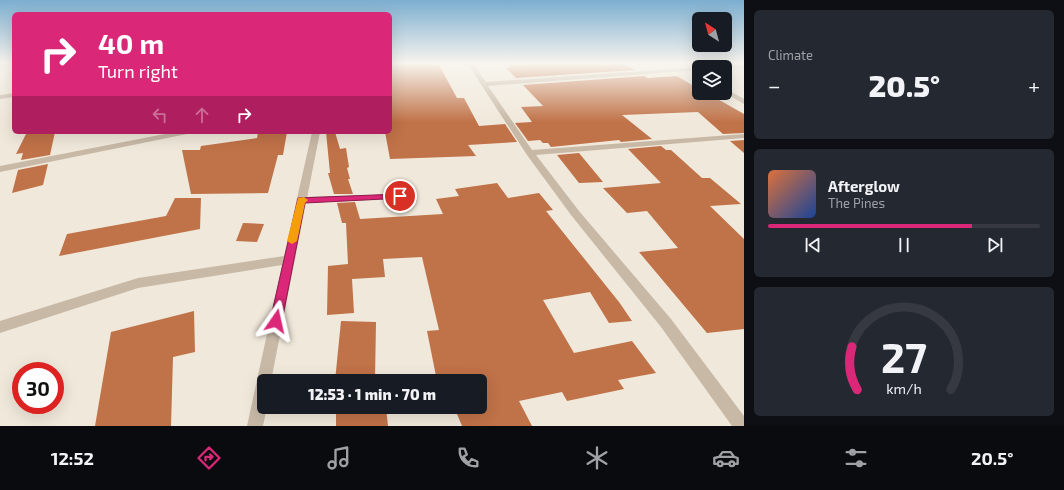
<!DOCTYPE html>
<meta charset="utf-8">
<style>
:root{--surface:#171b24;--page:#242831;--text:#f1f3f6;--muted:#9ea1a6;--line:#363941;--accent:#db2777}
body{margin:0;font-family:"Exo 2",sans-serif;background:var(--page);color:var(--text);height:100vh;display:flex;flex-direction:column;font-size:15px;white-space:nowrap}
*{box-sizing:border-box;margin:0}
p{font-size:13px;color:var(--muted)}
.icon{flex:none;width:22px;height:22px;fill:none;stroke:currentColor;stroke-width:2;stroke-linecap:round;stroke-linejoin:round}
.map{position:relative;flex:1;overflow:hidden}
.sheet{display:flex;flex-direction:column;gap:10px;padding:10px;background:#0d0f14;width:320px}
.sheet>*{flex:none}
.guide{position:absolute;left:12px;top:12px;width:380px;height:122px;border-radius:6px;box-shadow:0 4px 16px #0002;background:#db2777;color:#fff;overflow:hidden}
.needle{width:26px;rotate:324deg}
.fabs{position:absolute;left:692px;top:12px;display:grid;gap:8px}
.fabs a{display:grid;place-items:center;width:40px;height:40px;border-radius:6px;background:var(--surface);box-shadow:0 4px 16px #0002;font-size:20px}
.speed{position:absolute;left:12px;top:362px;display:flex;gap:8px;font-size:20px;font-weight:700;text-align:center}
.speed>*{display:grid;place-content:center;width:52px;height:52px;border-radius:50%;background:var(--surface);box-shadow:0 4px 16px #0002;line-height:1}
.speed .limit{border:6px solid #d22;background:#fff;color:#111}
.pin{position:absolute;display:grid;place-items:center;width:34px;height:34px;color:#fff;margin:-17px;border:2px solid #fff;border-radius:50%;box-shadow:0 1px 4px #0007}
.me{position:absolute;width:44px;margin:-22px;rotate:11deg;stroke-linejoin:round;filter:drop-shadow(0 0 3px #0008)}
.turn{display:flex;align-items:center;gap:14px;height:84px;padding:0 20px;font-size:18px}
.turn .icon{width:52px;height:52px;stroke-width:2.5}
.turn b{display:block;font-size:28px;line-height:34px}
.lanes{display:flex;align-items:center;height:38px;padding:0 20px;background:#0003;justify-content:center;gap:20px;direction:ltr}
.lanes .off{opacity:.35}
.big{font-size:30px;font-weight:800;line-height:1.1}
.sheet .tile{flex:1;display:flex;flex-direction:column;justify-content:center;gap:6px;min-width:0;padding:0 14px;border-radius:6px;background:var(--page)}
.sheet .dial{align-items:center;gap:0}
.dial svg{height:104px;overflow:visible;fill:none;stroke:var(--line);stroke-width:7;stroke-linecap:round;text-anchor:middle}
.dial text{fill:var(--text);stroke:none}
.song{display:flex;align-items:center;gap:12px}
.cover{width:48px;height:48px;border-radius:6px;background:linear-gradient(135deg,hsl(20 70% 55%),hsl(220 70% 35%))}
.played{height:4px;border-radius:2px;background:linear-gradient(90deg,var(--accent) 75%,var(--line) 75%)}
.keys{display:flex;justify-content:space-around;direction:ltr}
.heat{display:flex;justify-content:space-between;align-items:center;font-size:22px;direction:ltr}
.trip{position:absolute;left:257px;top:374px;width:230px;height:40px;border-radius:6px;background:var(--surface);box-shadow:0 4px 16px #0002;font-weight:800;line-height:40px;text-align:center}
.dock{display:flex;height:64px;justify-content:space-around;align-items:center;background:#090b0e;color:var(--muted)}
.dock .icon{width:28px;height:28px}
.dock .on{color:var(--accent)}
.dock b{font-size:18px;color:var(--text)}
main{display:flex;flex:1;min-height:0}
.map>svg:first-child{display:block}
.building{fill:#c07248}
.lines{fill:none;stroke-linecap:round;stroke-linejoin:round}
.service{fill:#c8b9a7;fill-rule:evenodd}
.minor{fill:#c8b9a7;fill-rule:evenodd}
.route{fill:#db2777;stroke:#8e194d}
.slow{fill:#f59e0b}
</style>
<main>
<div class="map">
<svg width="744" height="426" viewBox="0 0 744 426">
<rect width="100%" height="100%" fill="#f0e8da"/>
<!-- building -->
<g class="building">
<path d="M 390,63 L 438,63 L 457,98 L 464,98 L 479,126 L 505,124 L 517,142 L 468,145 L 476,156 L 390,159 L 385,132 L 390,132 Z"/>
<path d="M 545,63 L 622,63 L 635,70 L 516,78 L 506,68 L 511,68 L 508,65 Z"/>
<path d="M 644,76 L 648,78 L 677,76 L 699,89 L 699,93 L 707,93 L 744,114 L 744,133 L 723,134 L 698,112 L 622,115 L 652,139 L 621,142 L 619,140 L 551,147 L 548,143 L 543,143 L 540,140 L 528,141 L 515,123 L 532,122 L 521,107 L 543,106 L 523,85 Z"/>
<path d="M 27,132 L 55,132 L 50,155 L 21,160 L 23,153 L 16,154 Z"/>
<path d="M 258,132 L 287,132 L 283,155 L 278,155 L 268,193 L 191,194 L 182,150 L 200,150 L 201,146 L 257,138 Z"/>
<path d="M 326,132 L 335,132 L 340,149 L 346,148 L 349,167 L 347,168 L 350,179 L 348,179 L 353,194 L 334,194 L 328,173 L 330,173 Z"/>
<path d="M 744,140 L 744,153 L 730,141 Z"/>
<path d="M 661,146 L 666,150 L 671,150 L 702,178 L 710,178 L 741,204 L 710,206 L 744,239 L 744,329 L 707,333 L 639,252 L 678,248 L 647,211 L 627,213 L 603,188 L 661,183 L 628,149 Z"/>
<path d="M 579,153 L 603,182 L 579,183 L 557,155 Z"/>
<path d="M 48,164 L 43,185 L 12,193 L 18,170 Z"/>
<path d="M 497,183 L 508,198 L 539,193 L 553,210 L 546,211 L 619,302 L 632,321 L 609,323 L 590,292 L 543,300 L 574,353 L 632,341 L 656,373 L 618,380 L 624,389 L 567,401 L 562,392 L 519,401 L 532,426 L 462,426 L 454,407 L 480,407 L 480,381 L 437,381 L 427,331 L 439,330 L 422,257 L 383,259 L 385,277 L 352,279 L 354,313 L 327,315 L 328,266 L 348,264 L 346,223 L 342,223 L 337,203 L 355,202 L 360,219 L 443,214 L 436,199 L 459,196 L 455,189 Z"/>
<path d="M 175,198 L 201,198 L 200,229 L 59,256 L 67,234 L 166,216 Z"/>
<path d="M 243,223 L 264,224 L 257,242 L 236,241 Z"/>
<path d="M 194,311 L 195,352 L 173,357 L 171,426 L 95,426 L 111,332 Z"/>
<path d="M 341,321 L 376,322 L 375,379 L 382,378 L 383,381 L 335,381 Z"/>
<path d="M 336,407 L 386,407 L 388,426 L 336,426 Z"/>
</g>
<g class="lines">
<!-- service -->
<path class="service" d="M 400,194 L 405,197 L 403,199 L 301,203 L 296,200 L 301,197 Z"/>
<!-- minor -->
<g class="minor">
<path d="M 0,63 L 14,63 L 14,65 L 0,67 Z"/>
<path d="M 467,63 L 473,63 L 486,82 L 701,67 L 699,67 L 699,70 L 488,86 L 532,150 L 744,134 L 744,138 L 536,155 L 579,211 L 671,319 L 744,416 L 744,426 L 732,426 L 661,327 L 571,215 L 527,155 Z"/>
<path d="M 744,64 L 744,68 L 725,69 L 725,67 L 721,67 L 724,65 Z"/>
<path d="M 725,88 L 744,99 L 744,104 L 725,93 Z"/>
<path d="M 14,93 L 14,97 L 0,99 L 0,95 Z"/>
<path d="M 175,132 L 191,132 L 187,134 L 0,172 L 0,166 Z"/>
<path d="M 312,132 L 320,132 L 271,381 L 264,381 L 264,407 L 267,407 L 263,426 L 247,426 L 282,265 L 138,288 L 0,333 L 0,321 L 138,278 L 284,256 Z"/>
</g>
</g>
<!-- sky -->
<linearGradient id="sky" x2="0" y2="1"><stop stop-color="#7caed0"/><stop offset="0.52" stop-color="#f8f5ee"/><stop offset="1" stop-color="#f8f5ee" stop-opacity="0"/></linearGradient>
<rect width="744" height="122" fill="url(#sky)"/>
<!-- route -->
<path class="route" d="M 400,194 L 403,195 L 403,198 L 305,203 L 282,321 L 280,324 L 276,326 L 272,324 L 270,321 L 298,198 Z"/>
<!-- slow -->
<path class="slow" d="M 298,198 L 304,197 L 308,200 L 305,203 L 297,241 L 292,244 L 287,241 Z"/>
</svg>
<div class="fabs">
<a><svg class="needle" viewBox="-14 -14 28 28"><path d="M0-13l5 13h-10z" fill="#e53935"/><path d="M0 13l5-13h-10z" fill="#9ea1a6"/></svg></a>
<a><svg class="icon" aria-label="layers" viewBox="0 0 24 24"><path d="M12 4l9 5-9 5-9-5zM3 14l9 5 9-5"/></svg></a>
</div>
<div class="speed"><div class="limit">30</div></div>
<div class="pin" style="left:400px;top:196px;background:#d93025"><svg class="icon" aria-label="arrive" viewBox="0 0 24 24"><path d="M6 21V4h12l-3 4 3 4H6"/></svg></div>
<svg class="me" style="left:276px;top:321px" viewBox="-20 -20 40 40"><path d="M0-17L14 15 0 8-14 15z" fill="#db2777" stroke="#fff" stroke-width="4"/></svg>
<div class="trip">12:53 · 1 min · 70 m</div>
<div class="guide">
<div class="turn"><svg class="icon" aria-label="right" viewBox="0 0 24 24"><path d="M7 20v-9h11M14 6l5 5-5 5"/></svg><div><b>40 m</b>Turn right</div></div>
<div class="lanes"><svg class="icon off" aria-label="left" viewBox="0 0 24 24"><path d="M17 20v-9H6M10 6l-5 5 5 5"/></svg><svg class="icon off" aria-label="ahead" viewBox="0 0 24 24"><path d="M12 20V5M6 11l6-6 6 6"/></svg><svg class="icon" aria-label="right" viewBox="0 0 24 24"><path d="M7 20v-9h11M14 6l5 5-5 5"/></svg></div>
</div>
</div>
<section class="sheet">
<div class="tile"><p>Climate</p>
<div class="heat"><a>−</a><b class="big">20.5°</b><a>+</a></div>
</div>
<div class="tile">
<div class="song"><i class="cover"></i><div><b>Afterglow</b><p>The Pines</p></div></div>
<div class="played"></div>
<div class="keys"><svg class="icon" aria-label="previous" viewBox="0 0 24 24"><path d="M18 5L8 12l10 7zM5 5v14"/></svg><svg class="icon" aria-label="pause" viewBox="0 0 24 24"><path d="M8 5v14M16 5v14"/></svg><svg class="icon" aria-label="next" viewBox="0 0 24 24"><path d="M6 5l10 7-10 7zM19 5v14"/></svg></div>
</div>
<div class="tile dial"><svg viewBox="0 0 100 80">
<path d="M14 69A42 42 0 1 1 86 69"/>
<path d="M14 69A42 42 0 0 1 10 36" stroke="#db2777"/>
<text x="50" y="56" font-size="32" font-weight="700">27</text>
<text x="50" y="72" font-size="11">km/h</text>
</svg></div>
</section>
</main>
<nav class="dock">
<b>12:52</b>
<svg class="icon on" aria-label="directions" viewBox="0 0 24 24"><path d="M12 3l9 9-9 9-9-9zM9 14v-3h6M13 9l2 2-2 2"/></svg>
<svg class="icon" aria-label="music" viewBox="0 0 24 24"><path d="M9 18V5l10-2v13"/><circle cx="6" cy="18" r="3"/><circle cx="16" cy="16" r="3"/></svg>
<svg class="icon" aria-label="phone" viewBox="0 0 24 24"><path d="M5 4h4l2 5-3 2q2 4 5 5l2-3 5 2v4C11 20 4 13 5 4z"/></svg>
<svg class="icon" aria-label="climate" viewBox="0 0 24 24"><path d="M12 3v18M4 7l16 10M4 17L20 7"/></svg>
<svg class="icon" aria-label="car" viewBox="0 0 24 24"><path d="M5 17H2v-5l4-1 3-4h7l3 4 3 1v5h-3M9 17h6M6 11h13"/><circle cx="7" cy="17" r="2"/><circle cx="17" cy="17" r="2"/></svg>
<svg class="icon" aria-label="filters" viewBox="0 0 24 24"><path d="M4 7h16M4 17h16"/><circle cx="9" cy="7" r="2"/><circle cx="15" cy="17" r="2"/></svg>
<b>20.5°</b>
</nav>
